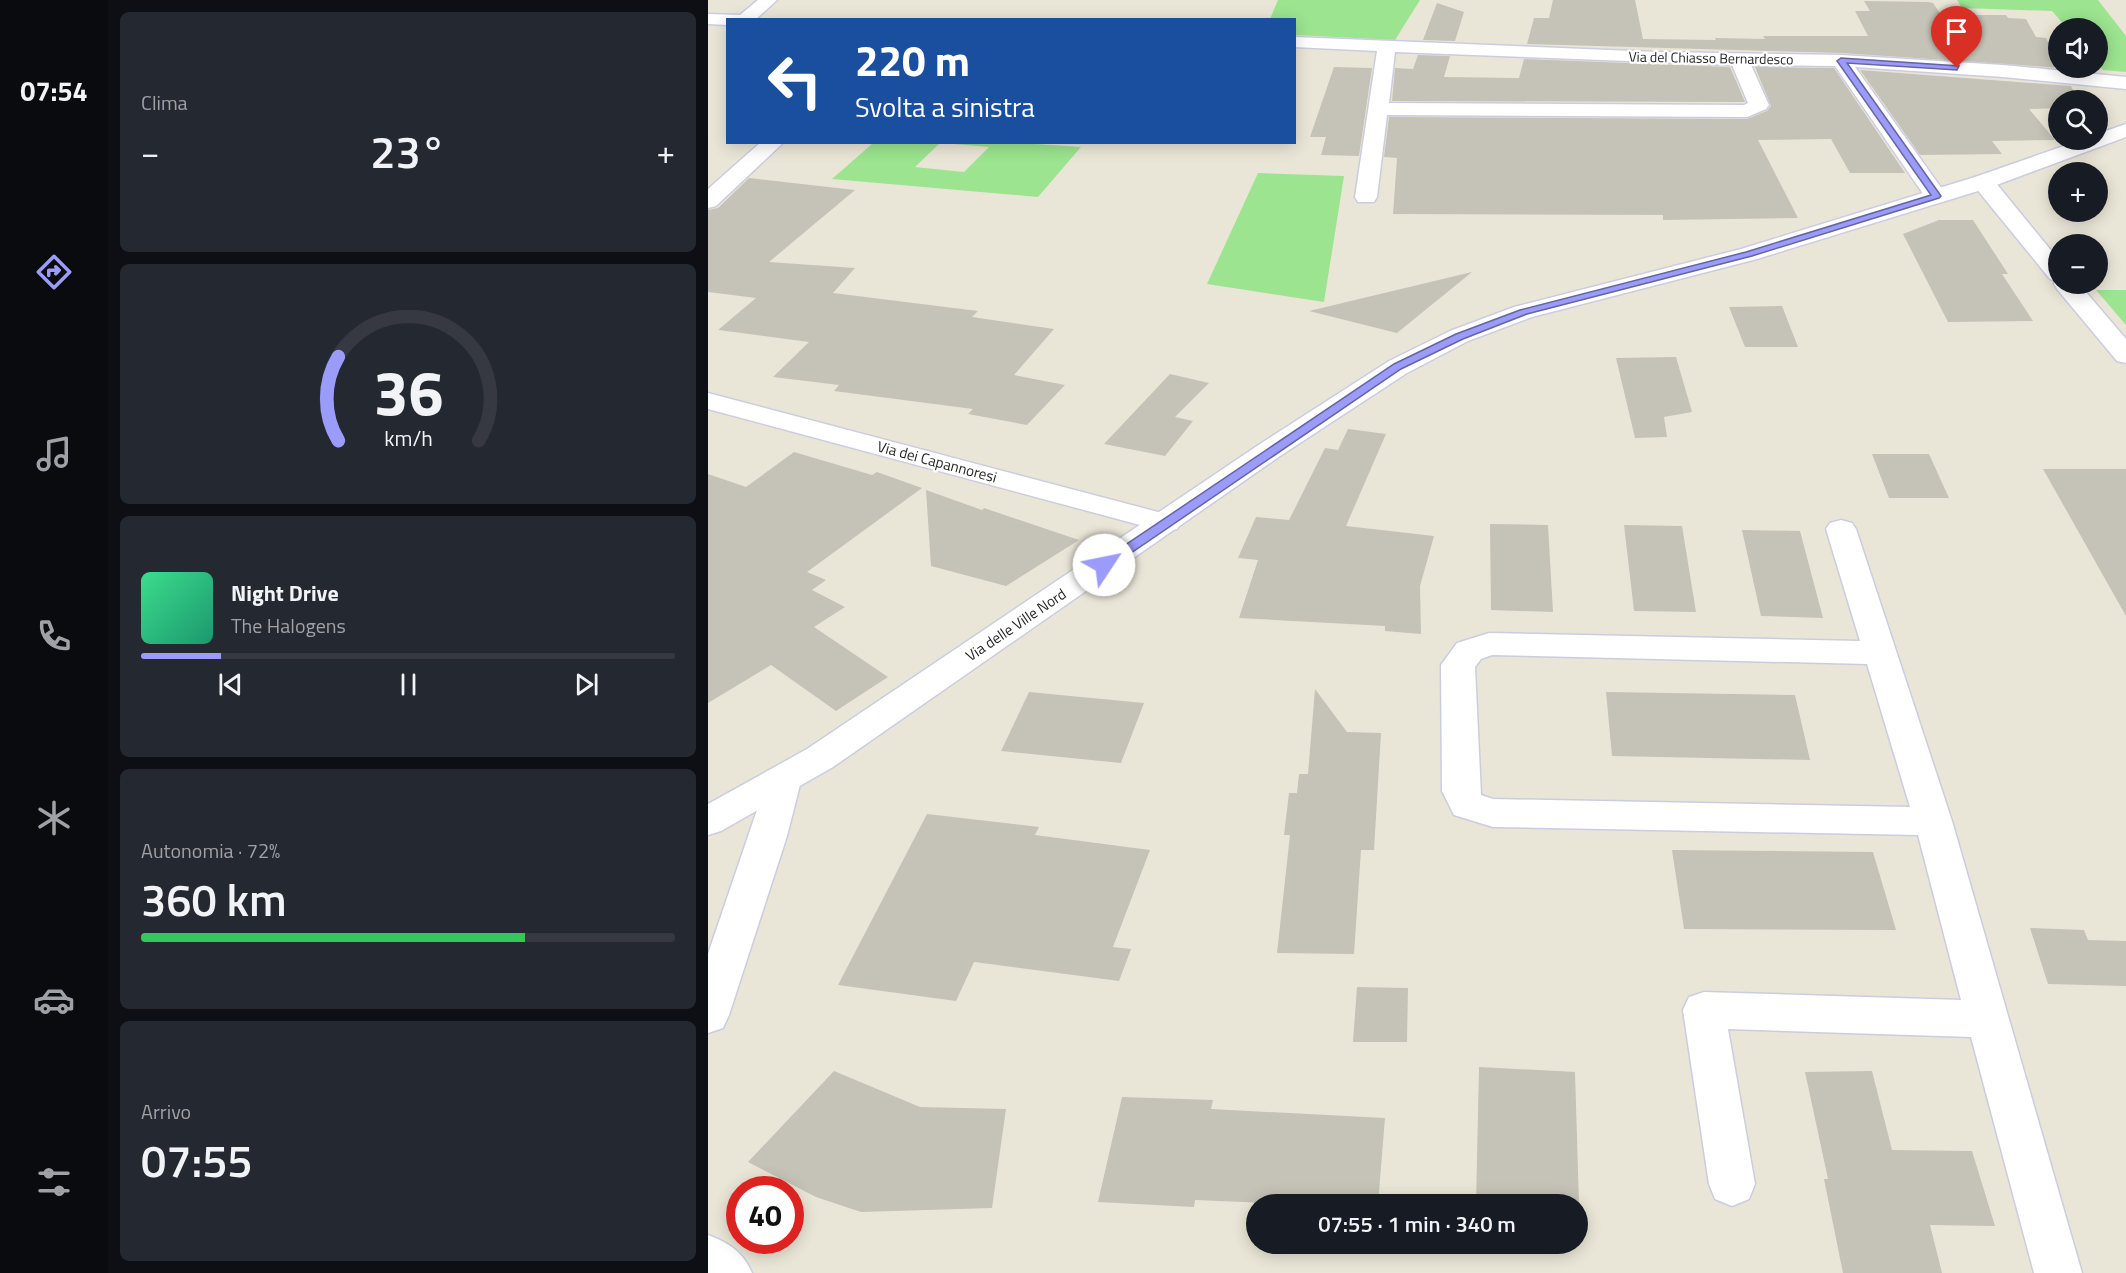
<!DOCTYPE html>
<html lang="it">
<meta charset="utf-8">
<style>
:root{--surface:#171b24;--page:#242831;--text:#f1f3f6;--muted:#9ea1a6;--line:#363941;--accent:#9b9bfa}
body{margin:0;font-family:"Titillium Web",sans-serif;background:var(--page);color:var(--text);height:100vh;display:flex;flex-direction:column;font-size:22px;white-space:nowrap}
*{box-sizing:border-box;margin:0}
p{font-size:20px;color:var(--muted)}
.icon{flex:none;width:33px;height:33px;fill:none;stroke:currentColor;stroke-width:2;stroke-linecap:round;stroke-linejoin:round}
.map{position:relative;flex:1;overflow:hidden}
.side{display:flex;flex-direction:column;gap:12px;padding:12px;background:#0d0f14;width:600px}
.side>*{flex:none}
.hud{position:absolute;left:18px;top:18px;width:570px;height:126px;border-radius:0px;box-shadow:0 3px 15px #0003;background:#1a4fa0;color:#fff;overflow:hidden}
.fabs{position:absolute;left:1340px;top:18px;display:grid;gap:12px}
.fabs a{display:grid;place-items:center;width:60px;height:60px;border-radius:50%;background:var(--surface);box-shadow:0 3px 15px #0003;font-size:30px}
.speed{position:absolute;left:18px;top:1176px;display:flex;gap:12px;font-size:30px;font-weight:700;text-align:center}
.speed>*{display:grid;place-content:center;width:78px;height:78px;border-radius:50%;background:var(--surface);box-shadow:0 3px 15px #0003;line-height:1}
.speed .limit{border:9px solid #d22;background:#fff;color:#111}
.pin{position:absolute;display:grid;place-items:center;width:51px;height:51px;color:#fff;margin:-62px -26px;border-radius:50% 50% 50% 0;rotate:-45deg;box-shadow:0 0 6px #0007}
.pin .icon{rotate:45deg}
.me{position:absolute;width:66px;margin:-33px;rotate:56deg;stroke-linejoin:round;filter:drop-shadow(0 0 4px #0008)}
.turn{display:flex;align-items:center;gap:21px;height:126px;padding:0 30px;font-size:27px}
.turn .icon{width:78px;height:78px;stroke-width:2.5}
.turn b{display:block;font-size:42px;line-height:51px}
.big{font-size:45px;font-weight:600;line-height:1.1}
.side .tile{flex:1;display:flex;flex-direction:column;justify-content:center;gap:9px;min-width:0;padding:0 21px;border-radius:9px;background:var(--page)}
.side .dial{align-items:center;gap:0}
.dial svg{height:156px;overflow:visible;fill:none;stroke:var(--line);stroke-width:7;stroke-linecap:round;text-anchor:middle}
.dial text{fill:var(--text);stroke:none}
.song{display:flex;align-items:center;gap:18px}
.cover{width:72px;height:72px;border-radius:9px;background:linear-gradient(135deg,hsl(150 70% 55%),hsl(160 70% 35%))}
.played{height:6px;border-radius:3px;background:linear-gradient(90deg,var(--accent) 15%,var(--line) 15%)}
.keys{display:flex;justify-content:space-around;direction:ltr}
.heat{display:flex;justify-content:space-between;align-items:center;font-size:33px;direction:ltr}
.charge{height:9px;border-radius:4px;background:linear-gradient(90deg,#34c759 72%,var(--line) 0)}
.trip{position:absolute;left:538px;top:1194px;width:342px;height:60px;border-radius:30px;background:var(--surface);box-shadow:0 3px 15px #0003;font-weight:600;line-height:60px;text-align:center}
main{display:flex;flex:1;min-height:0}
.menu{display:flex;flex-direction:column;width:108px;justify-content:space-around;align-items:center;background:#090b0e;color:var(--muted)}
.menu .icon{width:42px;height:42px}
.menu .selected{color:var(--accent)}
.menu b{font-size:27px;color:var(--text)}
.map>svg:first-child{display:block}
.green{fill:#9ce490}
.building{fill:#c5c2b7}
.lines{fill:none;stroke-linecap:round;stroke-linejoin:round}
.minor-casing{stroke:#cccce1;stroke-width:3}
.tertiary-casing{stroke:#cccce1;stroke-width:3}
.minor{fill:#fff;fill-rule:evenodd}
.tertiary{fill:#fff;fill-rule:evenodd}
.route{fill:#9b9bfa;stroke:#6565a2;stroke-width:1.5}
.labels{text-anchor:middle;stroke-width:4.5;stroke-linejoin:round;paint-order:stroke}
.far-street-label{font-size:14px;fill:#262626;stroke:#fff}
.street-label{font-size:15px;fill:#262626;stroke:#fff}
</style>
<main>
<nav class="menu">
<b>07:54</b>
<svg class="icon selected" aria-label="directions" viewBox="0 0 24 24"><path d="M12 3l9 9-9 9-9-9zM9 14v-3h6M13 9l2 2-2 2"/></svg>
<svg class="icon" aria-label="music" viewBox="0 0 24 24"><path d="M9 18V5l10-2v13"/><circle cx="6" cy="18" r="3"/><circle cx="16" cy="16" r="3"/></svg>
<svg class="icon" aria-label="phone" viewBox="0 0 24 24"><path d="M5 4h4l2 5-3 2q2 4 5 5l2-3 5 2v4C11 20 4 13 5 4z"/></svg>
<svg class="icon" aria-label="climate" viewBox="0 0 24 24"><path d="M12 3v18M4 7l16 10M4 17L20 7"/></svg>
<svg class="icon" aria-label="car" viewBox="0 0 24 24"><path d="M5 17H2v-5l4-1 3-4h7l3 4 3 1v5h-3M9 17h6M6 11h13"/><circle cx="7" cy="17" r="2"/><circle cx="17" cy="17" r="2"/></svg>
<svg class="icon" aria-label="filters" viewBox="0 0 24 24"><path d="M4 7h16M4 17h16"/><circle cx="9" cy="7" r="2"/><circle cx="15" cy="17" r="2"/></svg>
</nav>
<section class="side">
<div class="tile"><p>Clima</p>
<div class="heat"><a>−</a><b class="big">23°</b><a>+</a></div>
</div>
<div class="tile dial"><svg viewBox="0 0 100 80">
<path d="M14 69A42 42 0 1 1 86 69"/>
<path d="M14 69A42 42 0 0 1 14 26" stroke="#9b9bfa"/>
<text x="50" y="56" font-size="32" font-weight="700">36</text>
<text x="50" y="72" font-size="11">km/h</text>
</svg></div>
<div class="tile">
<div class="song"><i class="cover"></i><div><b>Night Drive</b><p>The Halogens</p></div></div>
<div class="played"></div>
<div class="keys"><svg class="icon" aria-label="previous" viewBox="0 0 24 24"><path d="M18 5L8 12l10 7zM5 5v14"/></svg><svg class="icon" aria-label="pause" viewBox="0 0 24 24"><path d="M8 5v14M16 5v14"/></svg><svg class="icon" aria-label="next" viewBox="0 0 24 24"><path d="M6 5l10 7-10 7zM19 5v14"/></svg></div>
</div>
<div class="tile"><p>Autonomia · 72%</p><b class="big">360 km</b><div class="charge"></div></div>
<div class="tile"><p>Arrivo</p><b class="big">07:55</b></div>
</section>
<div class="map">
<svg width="1418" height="1273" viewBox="0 0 1418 1273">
<rect width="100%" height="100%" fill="#eae6d7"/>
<!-- green -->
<g class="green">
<path d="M 570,0 L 712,0 L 687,40 L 587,35 L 586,20 L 562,19 Z"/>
<path d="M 1249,0 L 1390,0 L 1418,36 L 1418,72 L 1395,70 L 1389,63 L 1389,28 L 1359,28 L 1344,11 L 1254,8 Z"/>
<path d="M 312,143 L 373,147 L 330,197 L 124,179 L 165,143 L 232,143 L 207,167 L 256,172 L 281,147 L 234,143 Z"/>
<path d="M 550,173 L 636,176 L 616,302 L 499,284 Z"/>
<path d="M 1418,290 L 1418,325 L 1388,290 Z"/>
</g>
<!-- building -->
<g class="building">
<path d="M 845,0 L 927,0 L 935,39 L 1008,40 L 1007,38 L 1057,39 L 1055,36 L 1160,36 L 1147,11 L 1162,11 L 1156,1 L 1220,2 L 1225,3 L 1233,15 L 1298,15 L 1300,18 L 1318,19 L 1328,37 L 1338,38 L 1350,61 L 1350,68 L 1354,68 L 1133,53 L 819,44 L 826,18 L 841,18 Z"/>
<path d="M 729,3 L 756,12 L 747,41 L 715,40 Z"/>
<path d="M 710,55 L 742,56 L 736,77 L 811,78 L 816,59 L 1022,67 L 1037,102 L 684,101 L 687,68 L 705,69 Z"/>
<path d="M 626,67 L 664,68 L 651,156 L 613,155 L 618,137 L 602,137 Z"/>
<path d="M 1047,67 L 1126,68 L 1197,173 L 1142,173 L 1123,139 L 1050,140 L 1090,218 L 955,220 L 955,215 L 685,214 L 689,158 L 676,157 L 681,117 L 1039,119 L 1059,111 L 1063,106 Z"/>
<path d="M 1152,70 L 1363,86 L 1370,100 L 1350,100 L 1350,108 L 1321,109 L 1347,140 L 1284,141 L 1294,154 L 1212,155 Z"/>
<path d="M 41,178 L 147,190 L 61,262 L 147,268 L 125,293 L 270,311 L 264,317 L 346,329 L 306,375 L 357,385 L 319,425 L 260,414 L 265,409 L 126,391 L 131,385 L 65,377 L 101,342 L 10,330 L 48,298 L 0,292 L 0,210 L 10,208 Z"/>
<path d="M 1231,220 L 1265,220 L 1300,274 L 1294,274 L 1325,321 L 1240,322 L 1195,234 Z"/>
<path d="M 764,272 L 689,333 L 601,311 Z"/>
<path d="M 1074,306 L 1090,347 L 1037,347 L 1021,307 Z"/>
<path d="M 968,357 L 984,412 L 956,417 L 959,437 L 927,438 L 908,358 Z"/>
<path d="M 462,374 L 501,383 L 467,417 L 485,421 L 457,456 L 396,444 Z"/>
<path d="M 640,429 L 678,434 L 638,526 L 726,536 L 712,586 L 713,634 L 677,631 L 677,626 L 531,618 L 550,560 L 530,558 L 548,517 L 581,520 L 617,448 L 630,450 Z"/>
<path d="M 86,452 L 164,475 L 169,472 L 214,488 L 99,572 L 118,580 L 104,590 L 137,607 L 106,627 L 180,677 L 128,711 L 63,665 L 0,703 L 0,474 L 38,487 Z"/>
<path d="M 1164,454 L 1221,454 L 1241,498 L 1181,498 Z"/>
<path d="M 1335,469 L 1418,469 L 1418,616 Z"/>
<path d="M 218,490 L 274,510 L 276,508 L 371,540 L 298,586 L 223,566 Z"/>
<path d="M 782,524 L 840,525 L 845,612 L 783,610 Z"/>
<path d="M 916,525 L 974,526 L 988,612 L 926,611 Z"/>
<path d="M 1034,530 L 1092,531 L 1115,618 L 1053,616 Z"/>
<path d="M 607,689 L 639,732 L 673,733 L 666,850 L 653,850 L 646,954 L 569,953 L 582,835 L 576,835 L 581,793 L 589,793 L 591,774 L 600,774 Z"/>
<path d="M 321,692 L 436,703 L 413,763 L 293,751 Z"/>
<path d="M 898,692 L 1087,695 L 1102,760 L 904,756 Z"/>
<path d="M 219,814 L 331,827 L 327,835 L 442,850 L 405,947 L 423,949 L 411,981 L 266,962 L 248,1001 L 130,985 Z"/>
<path d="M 964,850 L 1165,852 L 1188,930 L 976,929 Z"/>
<path d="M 1322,928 L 1376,930 L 1380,940 L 1418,941 L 1418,986 L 1340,984 Z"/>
<path d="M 649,987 L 700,988 L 699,1042 L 645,1042 Z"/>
<path d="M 771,1067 L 867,1072 L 871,1204 L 768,1204 Z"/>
<path d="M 126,1071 L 212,1107 L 298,1109 L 284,1208 L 153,1212 L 108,1197 L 40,1162 Z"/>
<path d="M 1164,1071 L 1184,1150 L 1264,1151 L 1287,1226 L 1222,1225 L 1234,1273 L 1135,1273 L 1116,1179 L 1120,1179 L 1097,1072 Z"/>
<path d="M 414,1097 L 505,1100 L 503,1109 L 677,1118 L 670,1204 L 580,1204 L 487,1200 L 486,1207 L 390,1202 Z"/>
</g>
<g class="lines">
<defs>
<g id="minor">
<path d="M 50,0 L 69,0 L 47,20 L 20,20 L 20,25 L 0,24 L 0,14 L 32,15 Z"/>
<path d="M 586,37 L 950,52 L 1133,55 L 1295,65 L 1418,77 L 1418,89 L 1295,77 L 1147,67 L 1239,196 L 1236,201 L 1220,201 L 1127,66 L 1043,65 L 1061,105 L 1058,109 L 1039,117 L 679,115 L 669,197 L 666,202 L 650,202 L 647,197 L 669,51 L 586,47 ZM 687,52 L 1024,65 L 1040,103 L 1036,105 L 681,103 Z"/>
<path d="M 53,142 L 76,142 L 8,206 L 0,208 L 0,189 Z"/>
<path d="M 1275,176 L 1283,177 L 1350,259 L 1350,284 L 1371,284 L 1418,339 L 1418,363 L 1409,361 L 1349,289 L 1346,284 L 1348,281 L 1342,279 L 1267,187 L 1264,182 L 1267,177 Z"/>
<path d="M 0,393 L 469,517 L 473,523 L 469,529 L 458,532 L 0,409 Z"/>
<path d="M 1133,520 L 1144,523 L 1148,529 L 1244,821 L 1374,1273 L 1326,1273 L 1263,1037 L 1020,1029 L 1047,1184 L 1041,1199 L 1024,1206 L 1007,1199 L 1001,1184 L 975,1010 L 981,997 L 996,992 L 1253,1000 L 1210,835 L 785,827 L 746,815 L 734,791 L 733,665 L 749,643 L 781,633 L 1152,641 L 1118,529 L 1122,523 ZM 784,655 L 1159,664 L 1202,807 L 785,799 L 773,795 L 767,667 L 773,659 Z"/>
<path d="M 75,768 L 88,772 L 93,781 L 79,836 L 21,1015 L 15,1028 L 0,1033 L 0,954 L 62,772 Z"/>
<path d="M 0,1235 C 21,1243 35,1252 44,1273 L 0,1273 Z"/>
</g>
<path id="tertiary" d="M 1418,124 L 1418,137 L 1283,187 L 1049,259 L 824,317 L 760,341 L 699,373 L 572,456 L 125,767 L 13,831 L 0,835 L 0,804 L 99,749 L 552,444 L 681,361 L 742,331 L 806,307 L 1033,249 L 1267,177 L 1373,140 L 1389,140 L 1389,134 Z"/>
</defs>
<!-- minor casing -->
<use href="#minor" class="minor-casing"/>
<!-- tertiary casing -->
<use href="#tertiary" class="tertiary-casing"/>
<!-- minor -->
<use href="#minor" class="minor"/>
<!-- tertiary -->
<use href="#tertiary" class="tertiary"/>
</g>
<!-- route -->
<path class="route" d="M 1133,58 L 1251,66 L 1249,70 L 1139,63 L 1233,196 L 1231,198 L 1044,256 L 819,314 L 755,339 L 693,369 L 401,568 L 392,568 L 392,562 L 686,364 L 748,334 L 812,310 L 1038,252 L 1223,195 L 1129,61 Z"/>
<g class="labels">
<!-- far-street labels -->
<g class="far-street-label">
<text transform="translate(1003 58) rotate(1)" y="5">Via del Chiasso Bernardesco</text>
</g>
<!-- street labels -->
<g class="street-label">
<text transform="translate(229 462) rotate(15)" y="5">Via dei Capannoresi</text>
<text transform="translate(308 625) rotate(-34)" y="5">Via delle Ville Nord</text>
</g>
</g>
</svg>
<div class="fabs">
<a><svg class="icon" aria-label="sound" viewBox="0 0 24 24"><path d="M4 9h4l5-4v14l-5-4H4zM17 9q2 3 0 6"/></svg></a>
<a><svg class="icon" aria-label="search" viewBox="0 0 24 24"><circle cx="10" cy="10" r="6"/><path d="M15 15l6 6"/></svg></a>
<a>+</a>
<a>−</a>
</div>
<div class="speed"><div class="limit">40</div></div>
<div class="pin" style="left:1249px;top:68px;background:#d93025"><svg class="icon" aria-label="arrive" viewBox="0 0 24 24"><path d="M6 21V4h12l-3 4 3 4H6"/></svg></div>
<svg class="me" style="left:396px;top:565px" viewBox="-20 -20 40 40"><circle r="19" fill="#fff"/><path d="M0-13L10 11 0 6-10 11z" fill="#9b9bfa"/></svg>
<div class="trip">07:55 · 1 min · 340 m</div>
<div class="hud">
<div class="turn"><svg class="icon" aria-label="left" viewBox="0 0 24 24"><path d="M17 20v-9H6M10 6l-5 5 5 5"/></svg><div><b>220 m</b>Svolta a sinistra</div></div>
</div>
</div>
</main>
